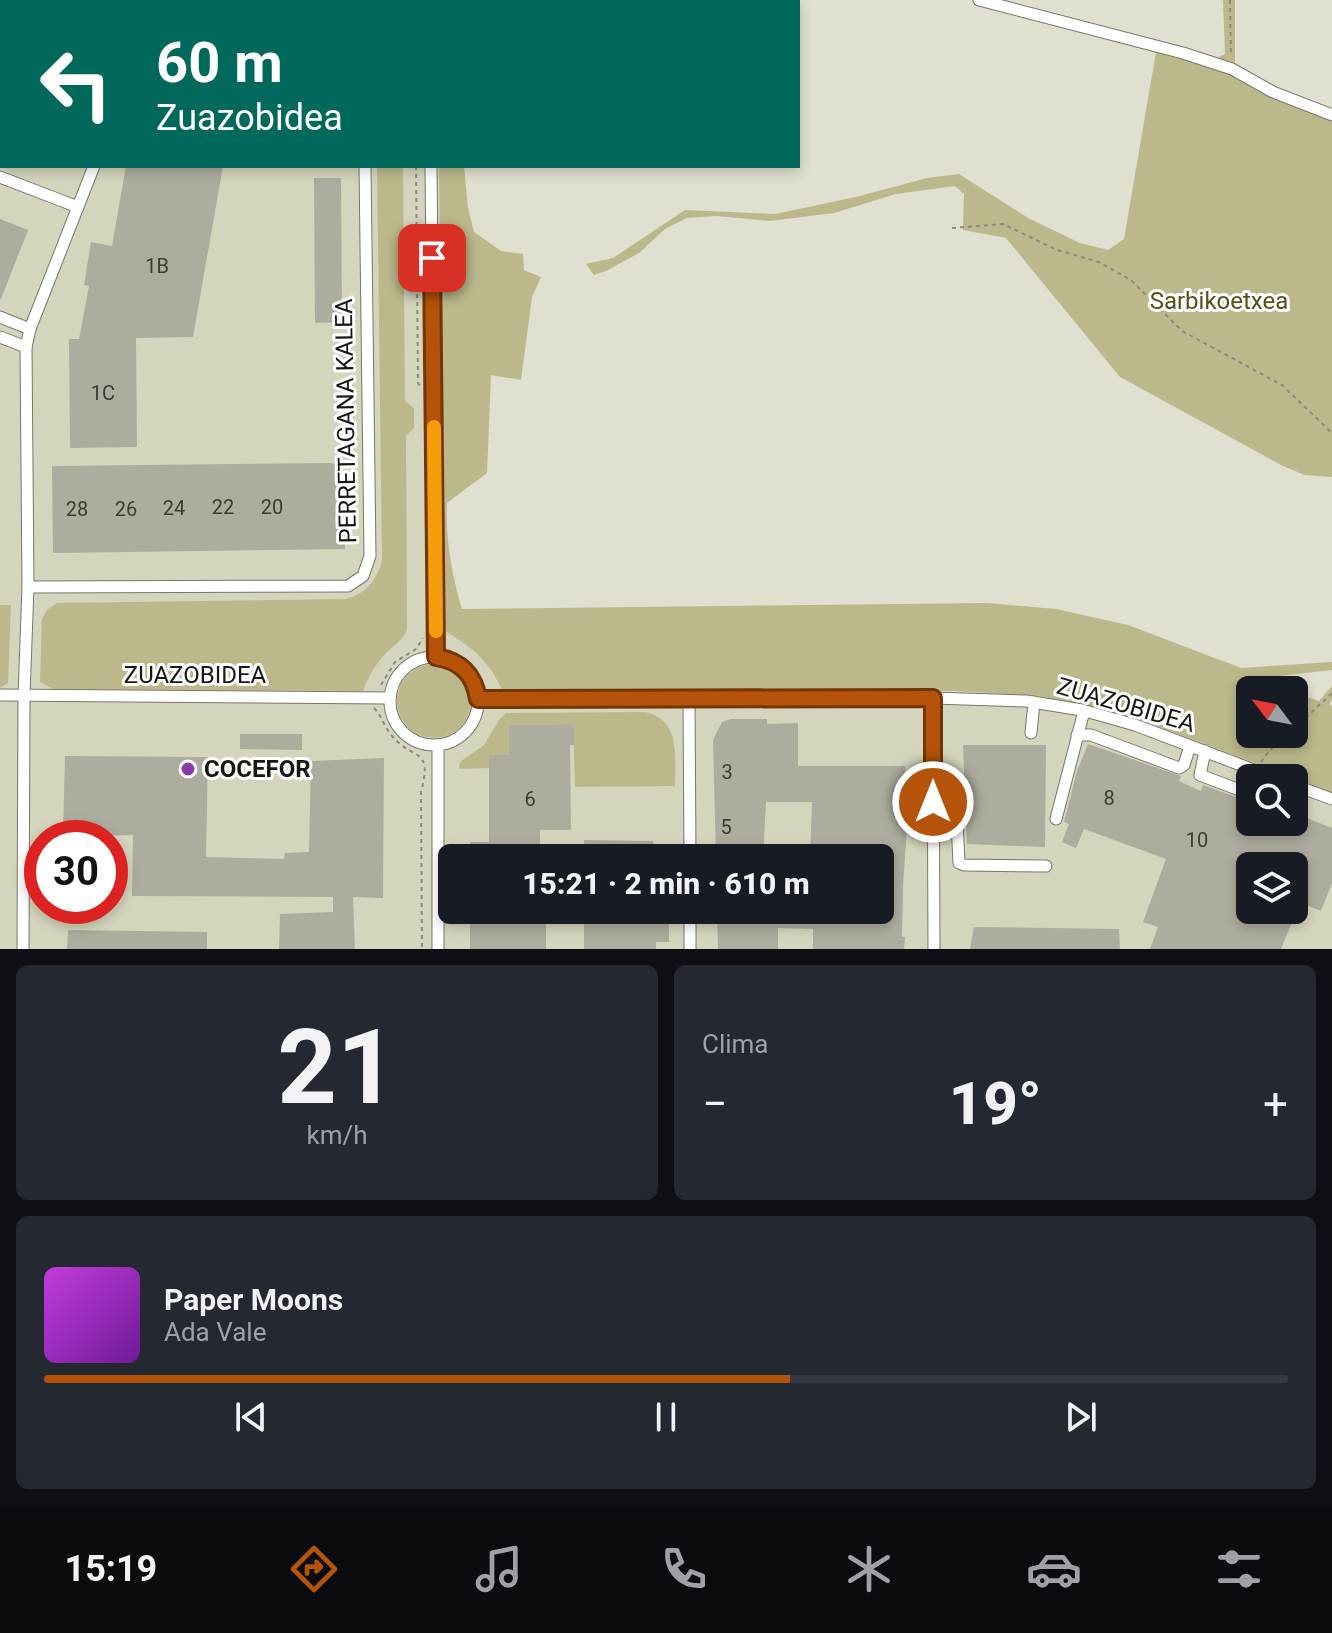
<!DOCTYPE html>
<html lang="es">
<meta charset="utf-8">
<style>
:root{--surface:#171b24;--page:#242831;--text:#f1f3f6;--muted:#9ea1a6;--line:#363941;--accent:#b45309}
body{margin:0;font-family:Roboto,sans-serif;background:var(--page);color:var(--text);height:100vh;display:flex;flex-direction:column;font-size:30px;white-space:nowrap}
*{box-sizing:border-box;margin:0}
p{font-size:26px;color:var(--muted)}
.icon{flex:none;width:44px;height:44px;fill:none;stroke:currentColor;stroke-width:2;stroke-linecap:round;stroke-linejoin:round}
.map{position:relative;height:949px;overflow:hidden}
.panel{display:flex;flex-direction:column;gap:16px;padding:16px;background:#0d0f14;flex:1}
.panel>*{flex:none}
.hud{position:absolute;left:0px;top:0px;width:800px;height:168px;box-shadow:0 4px 12px #0003;background:#00695c;color:#fff;overflow:hidden}
.needle{width:52px;rotate:302deg}
.tools{position:absolute;left:1236px;top:676px;display:grid;gap:16px}
.tools a{display:grid;place-items:center;width:72px;height:72px;border-radius:12px;background:var(--surface);box-shadow:0 4px 12px #0003;font-size:40px}
.speed{position:absolute;left:24px;top:820px;display:flex;gap:16px;font-size:40px;font-weight:700;text-align:center}
.speed>*{display:grid;place-content:center;width:104px;height:104px;border-radius:50%;background:var(--surface);box-shadow:0 4px 12px #0003;line-height:1}
.speed .limit{border:12px solid #d22;background:#fff;color:#111}
.pin{position:absolute;display:grid;place-items:center;width:68px;height:68px;color:#fff;margin:-34px;border-radius:16px;box-shadow:0 4px 12px #0006}
.me{position:absolute;width:88px;margin:-44px;rotate:0deg;stroke-linejoin:round;filter:drop-shadow(0 0 6px #0008)}
.turn{display:flex;align-items:center;gap:28px;height:168px;padding:0 24px;font-size:36px}
.turn .icon{width:104px;height:104px;stroke-width:2.5}
.turn b{display:block;font-size:56px;line-height:68px}
.big{font-size:60px;font-weight:800;line-height:1.1}
.panel .card{flex:1;display:flex;flex-direction:column;justify-content:center;gap:12px;min-width:0;padding:0 28px;border-radius:12px;background:var(--page)}
.panel .dial{align-items:center;gap:0}
.dial b{font-size:104px;line-height:1}
.song{display:flex;align-items:center;gap:24px}
.cover{width:96px;height:96px;border-radius:12px;background:linear-gradient(135deg,hsl(290 70% 55%),hsl(280 70% 35%))}
.played{height:8px;border-radius:4px;background:linear-gradient(90deg,var(--accent) 60%,var(--line) 60%)}
.keys{display:flex;justify-content:space-around;direction:ltr}
.heat{display:flex;justify-content:space-between;align-items:center;font-size:44px;direction:ltr}
.panel .tiles{flex:1;display:grid;gap:16px;grid-template-columns:1fr 1fr}
.card:last-child{grid-column:span 2}
.trip{position:absolute;left:438px;top:844px;width:456px;height:80px;border-radius:12px;background:var(--surface);box-shadow:0 4px 12px #0003;font-weight:800;line-height:80px;text-align:center}
.tab-bar{display:flex;height:128px;justify-content:space-around;align-items:center;background:#090b0e;color:var(--muted)}
.tab-bar .icon{width:56px;height:56px}
.tab-bar .on{color:var(--accent)}
.tab-bar b{font-size:36px;color:var(--text)}
.map>svg:first-child{display:block}
.built{fill:#d5d5be;fill-rule:evenodd}
.green{fill:#bbb98b}
.building{fill:#adac9e}
.lines{fill:none;stroke-linecap:round;stroke-linejoin:round}
.minor-casing{stroke:#777669;stroke-width:13}
.path{stroke:#8b8a80;stroke-width:2;stroke-dasharray:4 4;stroke-linecap:butt}
.minor{stroke:#fff;stroke-width:11}
.route-casing{stroke:#753606;stroke-width:20}
.route{stroke:#b45309;stroke-width:14}
.slow{stroke:#f59e0b;stroke-width:14}
.poi-dot{fill:#8b3aa9;stroke:#fff;stroke-width:3}
.labels{text-anchor:middle;stroke-width:6;stroke-linejoin:round;paint-order:stroke}
.number-label{font-size:20px;fill:#3c3c35}
.park-label{font-size:24px;fill:#555118;stroke:#fff}
.street-label{font-size:24px;fill:#171712;stroke:#fff}
.poi-label{font-size:24px;font-weight:bold;fill:#171712;stroke:#fff;text-anchor:start}
</style>
<div class="map">
<svg width="1332" height="949" viewBox="0 0 1332 949">
<rect width="100%" height="100%" fill="#e0dfd0"/>
<!-- built -->
<path class="built" d="M 0,0 L 438,0 L 2,2 L 2,166 L 439,166 L 443,630 L 466,643 L 485,659 L 502,691 L 1005,693 L 1039,696 L 1140,720 L 1332,792 L 1332,949 L 0,949 ZM 1250,778 L 1294,778 L 1294,822 L 1250,822 ZM 42,838 L 110,838 L 110,906 L 42,906 ZM 452,858 L 880,858 L 880,910 L 452,910 ZM 1250,866 L 1294,866 L 1294,910 L 1250,910 Z"/>
<!-- green -->
<g class="green">
<path d="M 1223,0 L 1235,0 L 1235,64 L 1218,57 L 1225,54 Z"/>
<path d="M 1156,52 L 1223,71 L 1258,91 L 1332,120 L 1332,477 L 1305,475 L 1283,466 L 1120,377 L 1006,238 L 963,230 L 964,194 L 955,186 L 896,194 L 834,213 L 770,221 L 717,216 L 687,218 L 665,229 L 639,253 L 606,271 L 594,275 L 586,264 L 613,258 L 685,210 L 775,214 L 856,197 L 927,178 L 959,174 L 1030,219 L 1080,243 L 1108,250 L 1124,239 Z"/>
<path d="M 377,166 L 403,166 L 405,401 L 414,408 L 414,428 L 406,436 L 407,630 C 402,642 392,646 384,655 C 375,666 367,678 363,691 L 53,689 L 40,682 L 42,619 L 47,610 L 57,603 L 345,599 C 365,595 378,579 382,560 Z"/>
<path d="M 439,166 L 464,166 L 468,208 L 474,232 L 501,251 L 523,254 L 524,270 L 541,277 L 532,297 L 521,380 L 491,375 L 487,473 L 447,503 C 445,537 452,576 462,609 L 988,603 L 1056,609 L 1128,625 L 1241,668 L 1332,662 L 1332,670 L 1261,678 L 1290,690 L 1250,690 L 1250,734 L 1294,734 L 1294,692 L 1319,701 L 1332,686 L 1332,700 L 1329,704 L 1332,706 L 1332,792 L 1140,720 L 1039,696 L 953,691 L 502,691 C 490,661 471,646 443,630 Z"/>
<path d="M 0,605 L 11,605 L 8,683 L 0,688 Z"/>
<circle cx="434" cy="701" r="37"/>
<path d="M 644,712 C 681,718 675,757 675,786 L 575,787 L 573,724 L 510,725 L 509,745 L 541,755 L 489,755 L 489,768 L 459,769 L 460,762 L 484,745 L 499,720 L 506,713 Z"/>
</g>
<!-- building -->
<g class="building">
<path d="M 126,166 L 223,166 L 193,337 L 136,338 L 137,447 L 70,448 L 69,339 L 79,339 L 89,286 L 84,285 L 91,242 L 112,246 Z"/>
<path d="M 314,178 L 341,178 L 342,322 L 315,323 Z"/>
<path d="M 0,219 L 28,230 L 1,299 L 0,299 Z"/>
<path d="M 333,463 L 345,479 L 345,549 L 53,553 L 52,466 Z"/>
<path d="M 731,719 L 767,719 L 767,724 L 798,723 L 798,766 L 905,766 L 904,813 L 908,813 L 903,885 L 902,937 L 905,937 L 904,949 L 813,949 L 813,929 L 778,928 L 778,949 L 718,949 L 717,910 L 880,910 L 880,858 L 810,858 L 812,802 L 766,802 L 763,858 L 716,858 L 713,740 L 722,722 Z"/>
<path d="M 574,724 L 574,745 L 570,745 L 571,830 L 540,830 L 540,858 L 470,858 L 470,842 L 489,842 L 489,755 L 509,755 L 509,725 Z"/>
<path d="M 240,734 L 302,734 L 302,750 L 240,749 Z"/>
<path d="M 1088,744 L 1181,776 L 1179,781 L 1201,791 L 1203,785 L 1250,802 L 1250,822 L 1294,822 L 1294,813 L 1332,828 L 1332,883 L 1321,911 L 1294,900 L 1294,866 L 1250,866 L 1250,910 L 1297,910 L 1281,949 L 1150,949 L 1158,927 L 1143,922 L 1166,859 L 1084,829 L 1076,848 L 1062,842 L 1069,824 L 1064,822 L 1077,771 Z"/>
<path d="M 963,745 L 1046,745 L 1045,847 L 967,844 Z"/>
<path d="M 65,756 L 208,757 L 206,857 L 284,859 L 285,853 L 309,852 L 311,761 L 384,758 L 383,898 L 353,897 L 355,949 L 279,949 L 280,914 L 333,912 L 333,897 L 132,896 L 133,835 L 63,836 Z"/>
<path d="M 584,840 L 653,841 L 655,858 L 584,858 Z"/>
<rect x="470" y="910" width="76" height="39"/>
<path d="M 584,910 L 669,910 L 669,942 L 656,942 L 656,949 L 584,949 Z"/>
<path d="M 974,927 L 1119,929 L 1120,949 L 970,949 Z"/>
<path d="M 68,930 L 207,932 L 207,949 L 67,949 Z"/>
</g>
<g class="lines">
<defs>
<g id="minor">
<path d="M 363,0 L 363,2"/>
<path d="M 429,0 L 429,2"/>
<path d="M 979,0 L 1183,53 L 1232,69 L 1273,92 L 1332,115"/>
<path d="M 156,2 L 157,0"/>
<path d="M 0,18 L 2,19"/>
<path d="M 431,166 L 436,657"/>
<path d="M 0,177 L 78,207"/>
<path d="M 0,317 L 30,329"/>
<path d="M 0,337 L 26,347"/>
<path d="M 28,587 L 348,586 L 363,576 L 370,556 L 365,166"/>
<circle cx="434" cy="701" r="44"/>
<path d="M 0,695 L 390,698"/>
<path d="M 933,698 L 934,949"/>
<path d="M 478,699 L 933,698 L 1026,701 L 1082,710 L 1135,725 L 1275,778"/>
<path d="M 689,699 L 690,858"/>
<path d="M 1031,733 L 1034,702"/>
<path d="M 1077,735 L 1091,735 L 1179,768 L 1184,765 L 1190,746"/>
<path d="M 438,745 L 438,949"/>
<path d="M 1205,751 L 1200,775 L 1250,794"/>
<path d="M 1294,785 L 1332,799"/>
<path d="M 956,801 L 957,781"/>
<path d="M 933,802 L 956,801 L 959,863 L 964,865 L 1046,866"/>
<path d="M 1056,819 L 1084,711"/>
<path d="M 690,910 L 690,949"/>
<path d="M 23,949 L 24,695 L 28,587 L 26,347 L 30,329 L 94,166"/>
</g>
</defs>
<!-- minor casing -->
<use href="#minor" class="minor-casing"/>
<!-- path -->
<g class="path">
<path d="M 1230,0 L 1231,56"/>
<path d="M 416,166 L 418,383 L 421,388"/>
<path d="M 952,228 L 1003,224 L 1057,250 L 1099,262 L 1131,280 L 1182,331 L 1282,385 L 1332,433"/>
<path d="M 381,685 L 395,662 L 416,649 L 423,638"/>
<path d="M 374,708 C 382,716 384,727 392,736 C 414,762 433,746 421,792 L 422,949"/>
<path d="M 1294,729 L 1332,693"/>
<path d="M 1261,762 L 1269,751 L 1288,734"/>
</g>
<!-- minor -->
<use href="#minor" class="minor"/>
</g>
<g class="lines">
<defs>
<path id="route" d="M 432,258 L 436,657 C 461,661 474,674 478,699 L 933,698 L 933,802"/>
</defs>
<!-- route casing -->
<use href="#route" class="route-casing"/>
<!-- route -->
<use href="#route" class="route"/>
<!-- slow -->
<path class="slow" d="M 434,427 L 436,631"/>
</g>
<!-- markers -->
<circle class="poi-dot" cx="188" cy="769" r="8"/>
<g class="labels">
<!-- number labels -->
<g class="number-label">
<text x="157" y="273">1B</text>
<text x="103" y="400">1C</text>
<text x="223" y="514">22</text>
<text x="272" y="514">20</text>
<text x="174" y="515">24</text>
<text x="77" y="516">28</text>
<text x="126" y="516">26</text>
<text x="727" y="779">3</text>
<text x="1109" y="805">8</text>
<text x="530" y="806">6</text>
<text x="726" y="834">5</text>
<text x="1197" y="847">10</text>
</g>
<!-- park labels -->
<g class="park-label">
<text x="1219" y="309">Sarbikoetxea</text>
</g>
<!-- street labels -->
<g class="street-label">
<text transform="translate(346 421) rotate(-91)" y="8">PERRETAGANA KALEA</text>
<text x="195" y="683">ZUAZOBIDEA</text>
<text transform="translate(1126 705) rotate(16)" y="8">ZUAZOBIDEA</text>
</g>
<!-- poi labels -->
<g class="poi-label">
<text x="204" y="777">COCEFOR</text>
</g>
</g>
</svg>
<div class="tools">
<a><svg class="needle" viewBox="-14 -14 28 28"><path d="M0-13l5 13h-10z" fill="#e53935"/><path d="M0 13l5-13h-10z" fill="#9ea1a6"/></svg></a>
<a><svg class="icon" aria-label="search" viewBox="0 0 24 24"><circle cx="10" cy="10" r="6"/><path d="M15 15l6 6"/></svg></a>
<a><svg class="icon" aria-label="layers" viewBox="0 0 24 24"><path d="M12 4l9 5-9 5-9-5zM3 14l9 5 9-5"/></svg></a>
</div>
<div class="speed"><div class="limit">30</div></div>
<div class="pin" style="left:432px;top:258px;background:#d93025"><svg class="icon" aria-label="arrive" viewBox="0 0 24 24"><path d="M6 21V4h12l-3 4 3 4H6"/></svg></div>
<svg class="me" style="left:933px;top:802px" viewBox="-20 -20 40 40"><circle r="17" fill="#b45309" stroke="#fff" stroke-width="3"/><path d="M0-11L8 9 0 5-8 9z" fill="#fff"/></svg>
<div class="trip">15:21 · 2 min · 610 m</div>
<div class="hud">
<div class="turn"><svg class="icon" aria-label="left" viewBox="0 0 24 24"><path d="M17 20v-9H6M10 6l-5 5 5 5"/></svg><div><b>60 m</b>Zuazobidea</div></div>
</div>
</div>
<section class="panel">
<div class="tiles">
<div class="card dial"><b>21</b><p>km/h</p></div>
<div class="card"><p>Clima</p>
<div class="heat"><a>−</a><b class="big">19°</b><a>+</a></div>
</div>
<div class="card">
<div class="song"><i class="cover"></i><div><b>Paper Moons</b><p>Ada Vale</p></div></div>
<div class="played"></div>
<div class="keys"><svg class="icon" aria-label="previous" viewBox="0 0 24 24"><path d="M18 5L8 12l10 7zM5 5v14"/></svg><svg class="icon" aria-label="pause" viewBox="0 0 24 24"><path d="M8 5v14M16 5v14"/></svg><svg class="icon" aria-label="next" viewBox="0 0 24 24"><path d="M6 5l10 7-10 7zM19 5v14"/></svg></div>
</div>
</div>
</section>
<nav class="tab-bar">
<b>15:19</b>
<svg class="icon on" aria-label="directions" viewBox="0 0 24 24"><path d="M12 3l9 9-9 9-9-9zM9 14v-3h6M13 9l2 2-2 2"/></svg>
<svg class="icon" aria-label="music" viewBox="0 0 24 24"><path d="M9 18V5l10-2v13"/><circle cx="6" cy="18" r="3"/><circle cx="16" cy="16" r="3"/></svg>
<svg class="icon" aria-label="phone" viewBox="0 0 24 24"><path d="M5 4h4l2 5-3 2q2 4 5 5l2-3 5 2v4C11 20 4 13 5 4z"/></svg>
<svg class="icon" aria-label="climate" viewBox="0 0 24 24"><path d="M12 3v18M4 7l16 10M4 17L20 7"/></svg>
<svg class="icon" aria-label="car" viewBox="0 0 24 24"><path d="M5 17H2v-5l4-1 3-4h7l3 4 3 1v5h-3M9 17h6M6 11h13"/><circle cx="7" cy="17" r="2"/><circle cx="17" cy="17" r="2"/></svg>
<svg class="icon" aria-label="filters" viewBox="0 0 24 24"><path d="M4 7h16M4 17h16"/><circle cx="9" cy="7" r="2"/><circle cx="15" cy="17" r="2"/></svg>
</nav>
